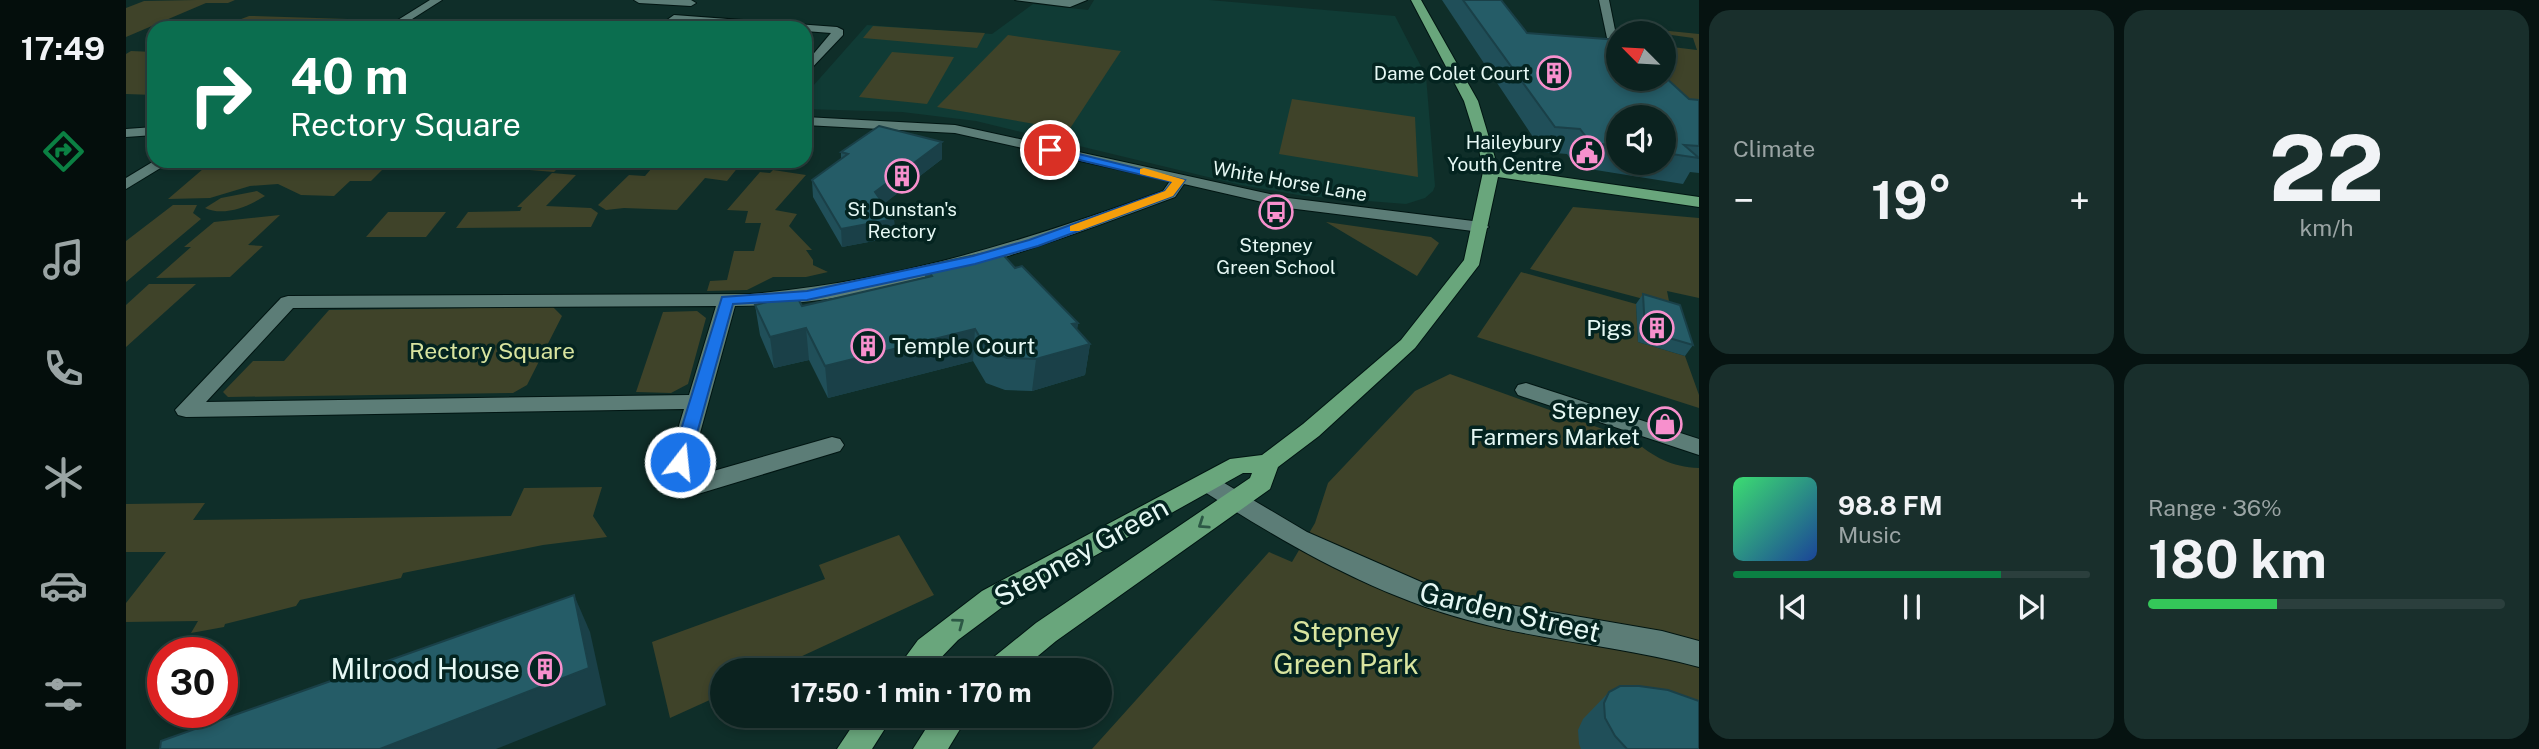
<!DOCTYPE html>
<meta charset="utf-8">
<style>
:root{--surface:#0b221f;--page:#192f2c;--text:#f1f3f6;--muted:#9aa4a4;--line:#2b3f3d;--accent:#0b8043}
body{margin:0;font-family:"Public Sans",sans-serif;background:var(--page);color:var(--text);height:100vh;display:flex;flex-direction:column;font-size:26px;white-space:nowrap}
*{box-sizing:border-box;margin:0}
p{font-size:23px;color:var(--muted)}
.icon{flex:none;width:38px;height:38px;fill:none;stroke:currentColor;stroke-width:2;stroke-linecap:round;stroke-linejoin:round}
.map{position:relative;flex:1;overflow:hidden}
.side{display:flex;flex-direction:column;gap:10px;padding:10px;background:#061311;width:840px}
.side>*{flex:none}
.guide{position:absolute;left:21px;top:21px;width:665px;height:147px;border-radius:21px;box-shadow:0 4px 10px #0003,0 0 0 2px var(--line);background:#0b6e4f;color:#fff;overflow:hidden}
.needle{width:46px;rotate:294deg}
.tools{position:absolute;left:1480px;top:21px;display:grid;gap:14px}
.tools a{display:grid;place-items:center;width:70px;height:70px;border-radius:50%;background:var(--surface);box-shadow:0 4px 10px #0003,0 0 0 2px var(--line);font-size:35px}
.speed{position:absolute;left:21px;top:637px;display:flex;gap:14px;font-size:35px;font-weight:700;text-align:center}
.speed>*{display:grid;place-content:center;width:91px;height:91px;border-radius:50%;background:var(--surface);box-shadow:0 4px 10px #0003,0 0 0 2px var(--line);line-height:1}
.speed .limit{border:10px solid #d22;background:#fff;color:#111}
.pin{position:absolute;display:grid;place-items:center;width:60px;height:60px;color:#fff;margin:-30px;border:4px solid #fff;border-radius:50%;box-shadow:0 2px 7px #0007}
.me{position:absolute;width:77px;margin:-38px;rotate:16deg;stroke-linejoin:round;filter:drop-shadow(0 0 5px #0008)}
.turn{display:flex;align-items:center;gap:24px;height:147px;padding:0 28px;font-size:32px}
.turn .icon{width:91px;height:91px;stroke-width:2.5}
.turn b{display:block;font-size:49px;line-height:60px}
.big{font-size:52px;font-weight:700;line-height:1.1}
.side .tile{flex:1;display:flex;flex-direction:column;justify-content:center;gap:10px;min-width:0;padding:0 24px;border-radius:21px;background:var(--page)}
.side .dial{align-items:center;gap:0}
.dial b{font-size:91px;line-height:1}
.song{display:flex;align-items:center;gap:21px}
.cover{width:84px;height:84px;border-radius:10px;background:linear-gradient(135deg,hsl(140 70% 55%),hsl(220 70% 35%))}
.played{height:7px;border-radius:4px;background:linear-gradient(90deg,var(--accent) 75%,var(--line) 75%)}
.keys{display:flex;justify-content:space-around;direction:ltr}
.heat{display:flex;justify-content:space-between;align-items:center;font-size:38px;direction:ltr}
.charge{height:10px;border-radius:5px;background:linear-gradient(90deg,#34c759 36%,var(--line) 0)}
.side .tiles{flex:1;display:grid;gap:10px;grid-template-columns:repeat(2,1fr)}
.trip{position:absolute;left:584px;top:658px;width:402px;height:70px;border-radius:35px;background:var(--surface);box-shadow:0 4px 10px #0003,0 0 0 2px var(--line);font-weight:700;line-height:70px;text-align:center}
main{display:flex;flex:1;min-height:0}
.tabs{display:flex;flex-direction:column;width:126px;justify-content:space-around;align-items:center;background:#040e0c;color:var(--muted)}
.tabs .icon{width:49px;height:49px}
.tabs .active{color:var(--accent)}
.tabs b{font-size:32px;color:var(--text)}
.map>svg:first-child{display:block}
.built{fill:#103b35}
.green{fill:#3f4329}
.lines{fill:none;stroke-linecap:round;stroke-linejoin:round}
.minor-casing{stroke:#011512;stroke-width:2}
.major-casing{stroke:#011512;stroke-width:2}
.minor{fill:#5c7d77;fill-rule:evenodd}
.major{fill:#69a67c;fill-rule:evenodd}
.wall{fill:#204f59;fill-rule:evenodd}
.shaded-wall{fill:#1a4048}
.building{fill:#255c67;stroke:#1a4048;stroke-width:2}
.oneway{stroke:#2c5845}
.route{fill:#1a73e8;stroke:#114b97;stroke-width:2}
.slow{fill:#f59e0b}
.labels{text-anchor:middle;stroke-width:7;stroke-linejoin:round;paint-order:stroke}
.far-poi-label{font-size:19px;fill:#e6f8f4;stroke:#042420;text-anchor:end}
.far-street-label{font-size:19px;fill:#e6f8f4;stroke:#042420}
.poi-label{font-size:23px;fill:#e6f8f4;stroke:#042420;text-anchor:end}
.park-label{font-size:23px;fill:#d8e49f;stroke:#042420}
.near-street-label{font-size:28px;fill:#e6f8f4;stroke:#042420}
.near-park-label{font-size:28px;fill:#d8e49f;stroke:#042420}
.near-poi-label{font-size:28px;fill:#e6f8f4;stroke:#042420;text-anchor:end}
</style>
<main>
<nav class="tabs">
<b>17:49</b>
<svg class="icon active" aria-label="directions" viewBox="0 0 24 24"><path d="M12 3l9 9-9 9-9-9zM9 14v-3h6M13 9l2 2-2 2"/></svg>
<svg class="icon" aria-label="music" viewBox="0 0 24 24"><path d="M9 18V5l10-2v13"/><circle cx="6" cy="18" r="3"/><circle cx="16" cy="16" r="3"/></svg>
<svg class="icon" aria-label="phone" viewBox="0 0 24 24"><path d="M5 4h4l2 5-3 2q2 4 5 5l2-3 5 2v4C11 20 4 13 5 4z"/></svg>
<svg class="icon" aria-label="climate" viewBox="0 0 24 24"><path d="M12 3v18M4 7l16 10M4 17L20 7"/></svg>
<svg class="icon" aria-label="car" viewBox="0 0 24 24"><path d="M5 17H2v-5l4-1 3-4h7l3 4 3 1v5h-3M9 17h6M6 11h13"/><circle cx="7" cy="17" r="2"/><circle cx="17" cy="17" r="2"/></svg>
<svg class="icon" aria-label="filters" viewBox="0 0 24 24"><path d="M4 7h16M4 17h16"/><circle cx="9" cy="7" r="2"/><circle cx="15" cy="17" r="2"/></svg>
</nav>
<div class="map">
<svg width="1573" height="749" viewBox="0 0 1573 749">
<rect width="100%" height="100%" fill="#0f2e29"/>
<!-- built -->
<path class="built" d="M 968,0 L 1083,0 L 1269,16 L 1300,76 L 1309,186 L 1307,191 L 1299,198 L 1280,204 L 1178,196 L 1115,185 L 850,121 L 776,112 L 679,109 L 679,95 L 741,25 L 866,34 L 907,4 L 962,10 Z"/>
<!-- green -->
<g class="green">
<path d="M 70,0 L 109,0 L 102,3 L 80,3 L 0,37 L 0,8 L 18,1 Z"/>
<path d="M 123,16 L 127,16 L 253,20 L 239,28 L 92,28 Z"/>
<path d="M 747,26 L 859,33 L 851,48 L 737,38 Z"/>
<path d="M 1533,30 L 1573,34 L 1573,116 L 1538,79 L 1538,46 L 1571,50 L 1567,38 L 1524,32 L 1533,33 Z"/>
<path d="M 882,35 L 995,51 L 943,130 L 811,107 Z"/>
<path d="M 5,51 L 28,52 L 28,95 L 0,94 L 0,54 Z"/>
<path d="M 766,52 L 828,57 L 801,104 L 733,97 Z"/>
<path d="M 1166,99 L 1289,117 L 1292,177 L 1153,154 Z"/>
<path d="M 219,161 L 265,161 L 245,181 L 224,181 L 208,196 L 175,195 L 152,184 L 124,186 L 84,198 L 42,199 L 77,169 Z"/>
<path d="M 380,161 L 439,161 L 428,172 L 379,168 L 376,165 Z"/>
<path d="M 532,161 L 591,164 L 598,161 L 596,164 L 613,166 L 601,181 L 579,178 L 551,210 L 498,208 L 480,210 L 472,205 L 503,175 L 519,176 Z"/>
<path d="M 647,170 L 680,175 L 649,210 L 671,214 L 663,226 L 686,250 L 680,250 L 687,260 L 687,265 L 702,272 L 680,277 L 647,277 L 621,290 L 581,291 L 584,281 L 601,280 L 608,251 L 628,251 L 635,223 L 619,223 L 622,211 L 601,210 L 634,172 L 644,173 Z"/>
<path d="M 426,173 L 450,175 L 420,206 L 465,208 L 472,213 L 465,227 L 330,228 L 342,212 L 394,211 L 396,207 L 391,207 Z"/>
<path d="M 131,191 L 139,196 C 123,206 98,217 79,208 L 95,198 Z"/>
<path d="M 47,205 L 71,205 L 67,213 L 75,219 L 0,282 L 0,241 Z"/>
<path d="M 1447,207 L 1573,218 L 1573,298 L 1541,291 L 1544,306 L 1404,269 Z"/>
<path d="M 262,212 L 320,212 L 300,237 L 240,237 Z"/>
<path d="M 154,215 L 122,245 L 137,246 L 104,277 L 30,278 L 65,247 L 58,247 L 88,222 Z"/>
<path d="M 1200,222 L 1305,237 L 1313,243 L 1291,276 Z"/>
<path d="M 1395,272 L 1510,304 L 1512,342 L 1559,356 L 1573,395 L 1573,408 L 1351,337 Z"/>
<path d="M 23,284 L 70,284 L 0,347 L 0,305 Z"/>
<path d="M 427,307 L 436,316 L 401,385 L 387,393 L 102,397 L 97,392 L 127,361 L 158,361 L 203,310 Z"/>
<path d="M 571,311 L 580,318 L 562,384 L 545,393 L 510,392 L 537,312 Z"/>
<path d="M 1324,374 L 1507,440 C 1528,457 1545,467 1573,468 L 1573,749 L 966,749 L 1143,552 L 1166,562 L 1189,523 L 1202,483 L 1289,391 Z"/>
<path d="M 476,487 L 467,516 L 481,537 L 417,545 L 277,573 L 275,578 L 174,600 L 170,606 L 99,624 L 98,627 L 65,633 L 72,621 L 0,622 L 0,603 L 40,552 L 0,552 L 0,504 L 79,503 L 67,520 L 385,516 L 398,488 Z"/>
<path d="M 773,535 L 808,595 L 646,670 L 597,670 L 597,694 L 544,718 L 526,642 L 699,579 L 693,565 Z"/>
</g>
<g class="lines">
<defs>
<g id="minor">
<path d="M 304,0 L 316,0 L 272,28 L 259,28 Z"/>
<path d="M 508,0 L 565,0 L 570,3 L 565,6 L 513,3 Z"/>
<path d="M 889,0 L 961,0 L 944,7 Z"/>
<path d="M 1473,0 L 1483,0 L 1491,40 L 1481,38 Z"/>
<path d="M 548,15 L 711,27 L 717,30 L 717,35 L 679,75 L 679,64 L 705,33 L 679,31 L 679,28 L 550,21 L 542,28 L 530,28 Z"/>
<path d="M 679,117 L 829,125 L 1162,198 L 1355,222 L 1363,227 L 1355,232 L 1162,208 L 1058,184 L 1049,197 C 909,249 760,305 609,306 L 566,462 L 570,476 L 706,437 L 714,439 L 718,445 L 714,451 L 562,497 L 553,494 L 542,462 L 558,409 L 60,417 L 52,415 L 49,410 L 155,298 L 162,296 L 624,294 C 768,282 902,240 1037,191 L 1044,181 L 829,133 L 679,125 ZM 590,306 L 563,395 L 80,402 L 167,308 Z"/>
<path d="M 28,127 L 28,135 L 0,137 L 0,129 Z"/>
<path d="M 28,161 L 46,161 L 0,189 L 0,178 Z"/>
<path d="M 1400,383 L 1573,439 L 1573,455 L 1392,395 L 1389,390 L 1392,385 Z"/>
<path d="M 1083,474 L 1181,532 L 1309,588 L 1355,600 L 1536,631 L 1573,641 L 1573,667 C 1501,647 1425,642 1353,623 C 1252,598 1161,545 1074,489 L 1071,483 L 1074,477 Z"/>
</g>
<g id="major">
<path d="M 1285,0 L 1295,0 L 1352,101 L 1372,168 L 1573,197 L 1573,207 L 1372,177 L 1353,265 L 1289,348 L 1193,436 L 1152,467 L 1144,489 L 930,641 L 895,670 L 858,670 L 863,661 L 910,623 L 1124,478 L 1126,473 L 1117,473 L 875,608 L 832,640 L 803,670 L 770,670 L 792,640 L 856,591 L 1104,459 L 1136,455 L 1177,424 L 1275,340 L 1338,260 L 1357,172 L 1353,149 L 1338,101 Z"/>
<path d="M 733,716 L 767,716 L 746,749 L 711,749 Z"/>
<path d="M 808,716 L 842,716 L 822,749 L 787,749 Z"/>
</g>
</defs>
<!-- minor casing -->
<use href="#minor" class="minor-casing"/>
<!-- major casing -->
<use href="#major" class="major-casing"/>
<!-- minor -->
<use href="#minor" class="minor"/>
<!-- major -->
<use href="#major" class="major"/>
</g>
<!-- wall -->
<g class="wall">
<path d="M 1316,0 L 1375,0 L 1401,33 L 1563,99 L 1573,100 L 1573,173 L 1564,172 L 1557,184 L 1451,167 L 1441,154 L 1417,152 ZM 1493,117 L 1538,117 L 1538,163 L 1493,163 Z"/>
<path d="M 816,142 L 816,159 L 757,204 L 768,219 L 769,237 L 716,247 L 687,197 L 686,180 L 715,159 L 715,152 Z"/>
<path d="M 799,266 L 889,268 L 952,323 L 951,329 L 964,344 L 959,375 L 906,391 L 879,390 L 860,383 L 847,361 L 702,398 L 683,360 L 648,368 L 634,335 L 629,305 L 676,306 L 799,277 Z"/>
<path d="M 1517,294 L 1567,345 L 1559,356 L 1512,342 L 1510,304 Z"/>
<path d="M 1483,692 L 1573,749 L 1455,749 L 1453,744 L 1452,730 L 1457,719 Z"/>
</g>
<!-- shaded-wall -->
<g class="shaded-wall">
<path d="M 816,142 L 816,159 L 750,210 L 749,192 Z"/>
<path d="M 768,219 L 769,237 L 716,247 L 715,229 Z"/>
<path d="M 952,323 L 948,348 L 964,344 L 959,375 L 906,391 L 910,359 L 946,324 Z"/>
<path d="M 680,328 L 683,360 L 648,368 L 644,337 Z"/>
<path d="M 849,329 L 847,361 L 702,398 L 699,366 Z"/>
<path d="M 448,595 L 464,632 L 480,705 L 370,749 L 254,749 Z"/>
</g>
<!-- building -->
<g class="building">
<path d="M 1337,0 L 1375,0 L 1401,33 L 1493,40 L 1493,79 L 1538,79 L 1538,76 L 1563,99 L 1573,100 L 1573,146 L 1558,145 L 1573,158 L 1538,153 L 1538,117 L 1493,117 L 1493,147 L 1464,142 L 1454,129 L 1429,127 Z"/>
<path d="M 753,126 L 816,142 L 749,192 L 768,219 L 715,229 L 686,180 L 722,154 L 715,152 Z"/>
<path d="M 873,250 L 889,268 L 896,266 L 952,323 L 946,324 L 964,344 L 910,359 L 881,358 L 862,351 L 849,329 L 699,366 L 680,328 L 644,337 L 629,305 L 670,295 L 676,306 L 806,276 L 799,266 Z"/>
<path d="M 1517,294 L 1554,305 L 1567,345 L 1519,331 Z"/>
<path d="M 448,595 L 463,668 L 254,749 L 34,749 L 35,741 Z"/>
<path d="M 1494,686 L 1513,686 L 1542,690 L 1573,701 L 1573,749 L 1501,749 L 1489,736 L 1479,718 L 1478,703 L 1483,692 Z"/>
</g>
<!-- one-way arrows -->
<defs><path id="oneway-chevron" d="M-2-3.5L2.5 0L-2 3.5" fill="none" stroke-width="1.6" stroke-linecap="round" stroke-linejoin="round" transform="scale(1.75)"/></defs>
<g class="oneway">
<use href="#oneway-chevron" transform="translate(1077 524) rotate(146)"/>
<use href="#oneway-chevron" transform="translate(833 623) rotate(-37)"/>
</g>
<!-- route -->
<path class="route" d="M 924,147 L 1059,180 L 1047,196 L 912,246 L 849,264 L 681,300 L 607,304 L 563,462 L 554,468 L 548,466 L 545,462 L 596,297 L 681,291 L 847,256 L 903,240 L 1039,191 L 1046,182 L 920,152 L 920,147 Z"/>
<!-- slow -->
<path class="slow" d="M 1018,168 L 1059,180 L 1047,196 L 953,231 L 944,231 L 944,226 L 1039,191 L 1046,182 L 1014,174 L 1014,169 Z"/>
<!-- icons -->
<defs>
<symbol id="building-ring" viewBox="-11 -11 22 22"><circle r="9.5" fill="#042420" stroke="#f790cd" stroke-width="1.5"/><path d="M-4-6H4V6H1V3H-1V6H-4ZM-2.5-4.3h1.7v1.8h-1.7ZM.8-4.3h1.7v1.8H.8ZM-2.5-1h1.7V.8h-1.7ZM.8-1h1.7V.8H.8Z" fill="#f790cd"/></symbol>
<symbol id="civic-ring" viewBox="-11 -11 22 22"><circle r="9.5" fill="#042420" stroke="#f790cd" stroke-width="1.5"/><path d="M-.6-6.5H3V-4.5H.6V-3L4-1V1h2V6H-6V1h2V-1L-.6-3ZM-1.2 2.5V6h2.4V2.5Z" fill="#f790cd"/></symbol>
<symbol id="bus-ring" viewBox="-11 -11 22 22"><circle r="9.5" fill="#042420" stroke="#f790cd" stroke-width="1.5"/><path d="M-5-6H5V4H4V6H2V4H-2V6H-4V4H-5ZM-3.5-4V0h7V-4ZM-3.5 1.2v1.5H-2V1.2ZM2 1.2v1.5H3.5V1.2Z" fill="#f790cd"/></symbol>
<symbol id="shop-ring" viewBox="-11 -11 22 22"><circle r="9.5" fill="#042420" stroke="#f790cd" stroke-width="1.5"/><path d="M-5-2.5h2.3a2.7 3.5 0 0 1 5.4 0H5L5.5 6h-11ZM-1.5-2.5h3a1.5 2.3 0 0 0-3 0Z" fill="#f790cd"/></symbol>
</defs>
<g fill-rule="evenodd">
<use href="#building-ring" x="1409" y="54" width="38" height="38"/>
<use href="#civic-ring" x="1442" y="134" width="38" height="38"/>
<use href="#building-ring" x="757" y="157" width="38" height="38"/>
<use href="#bus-ring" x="1131" y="193" width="38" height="38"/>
<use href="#building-ring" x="1512" y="309" width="38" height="38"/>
<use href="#building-ring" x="723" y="327" width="38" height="38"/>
<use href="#shop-ring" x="1520" y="405" width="38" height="38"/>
<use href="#building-ring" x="400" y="650" width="38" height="38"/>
</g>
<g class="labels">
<!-- far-poi labels -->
<g class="far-poi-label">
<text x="1404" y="80">Dame Colet Court</text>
<text x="1436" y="149">Haileybury<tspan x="1436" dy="22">Youth Centre</tspan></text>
<text x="776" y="216" text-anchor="middle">St Dunstan's<tspan x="776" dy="22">Rectory</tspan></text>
<text x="1150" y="252" text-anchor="middle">Stepney<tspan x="1150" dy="22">Green School</tspan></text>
</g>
<!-- far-street labels -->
<g class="far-street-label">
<text transform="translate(1164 181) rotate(10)" y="7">White Horse Lane</text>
</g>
<!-- poi labels -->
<g class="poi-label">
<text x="1506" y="336">Pigs</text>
<text x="766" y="354" text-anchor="start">Temple Court</text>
<text x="1514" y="419">Stepney<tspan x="1514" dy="26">Farmers Market</tspan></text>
</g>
<!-- park labels -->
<g class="park-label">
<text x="366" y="359">Rectory Square</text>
</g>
<!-- near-street labels -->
<g class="near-street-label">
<text transform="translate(955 552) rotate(-29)" y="10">Stepney Green</text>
<text transform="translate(1384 612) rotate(13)" y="10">Garden Street</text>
</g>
<!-- near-park labels -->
<g class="near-park-label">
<text x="1220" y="642">Stepney<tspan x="1220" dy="32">Green Park</tspan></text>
</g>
<!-- near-poi labels -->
<g class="near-poi-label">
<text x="394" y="679">Milrood House</text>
</g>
</g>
</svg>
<div class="tools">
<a><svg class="needle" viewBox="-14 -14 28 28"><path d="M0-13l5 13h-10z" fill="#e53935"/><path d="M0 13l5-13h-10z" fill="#9aa4a4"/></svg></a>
<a><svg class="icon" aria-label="sound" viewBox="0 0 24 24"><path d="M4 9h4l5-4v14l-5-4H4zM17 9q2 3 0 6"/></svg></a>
</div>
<div class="speed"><div class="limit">30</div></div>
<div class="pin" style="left:924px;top:150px;background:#d93025"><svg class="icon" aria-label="arrive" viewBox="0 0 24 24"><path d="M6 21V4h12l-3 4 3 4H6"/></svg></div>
<svg class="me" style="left:554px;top:462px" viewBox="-20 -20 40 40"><circle r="17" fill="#1a73e8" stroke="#fff" stroke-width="3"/><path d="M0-11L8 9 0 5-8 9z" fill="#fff"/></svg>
<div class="trip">17:50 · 1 min · 170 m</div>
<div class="guide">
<div class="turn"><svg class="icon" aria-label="right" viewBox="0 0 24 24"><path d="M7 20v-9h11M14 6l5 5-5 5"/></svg><div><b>40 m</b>Rectory Square</div></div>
</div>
</div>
<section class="side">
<div class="tiles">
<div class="tile"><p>Climate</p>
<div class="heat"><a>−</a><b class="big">19°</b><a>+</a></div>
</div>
<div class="tile dial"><b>22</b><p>km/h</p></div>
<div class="tile">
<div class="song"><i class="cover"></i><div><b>98.8 FM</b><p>Music</p></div></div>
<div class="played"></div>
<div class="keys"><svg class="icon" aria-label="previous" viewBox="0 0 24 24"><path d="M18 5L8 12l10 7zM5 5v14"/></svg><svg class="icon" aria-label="pause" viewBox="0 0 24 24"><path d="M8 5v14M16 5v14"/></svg><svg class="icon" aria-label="next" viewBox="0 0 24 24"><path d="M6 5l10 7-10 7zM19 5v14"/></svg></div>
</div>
<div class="tile"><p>Range · 36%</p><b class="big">180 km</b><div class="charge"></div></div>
</div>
</section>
</main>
